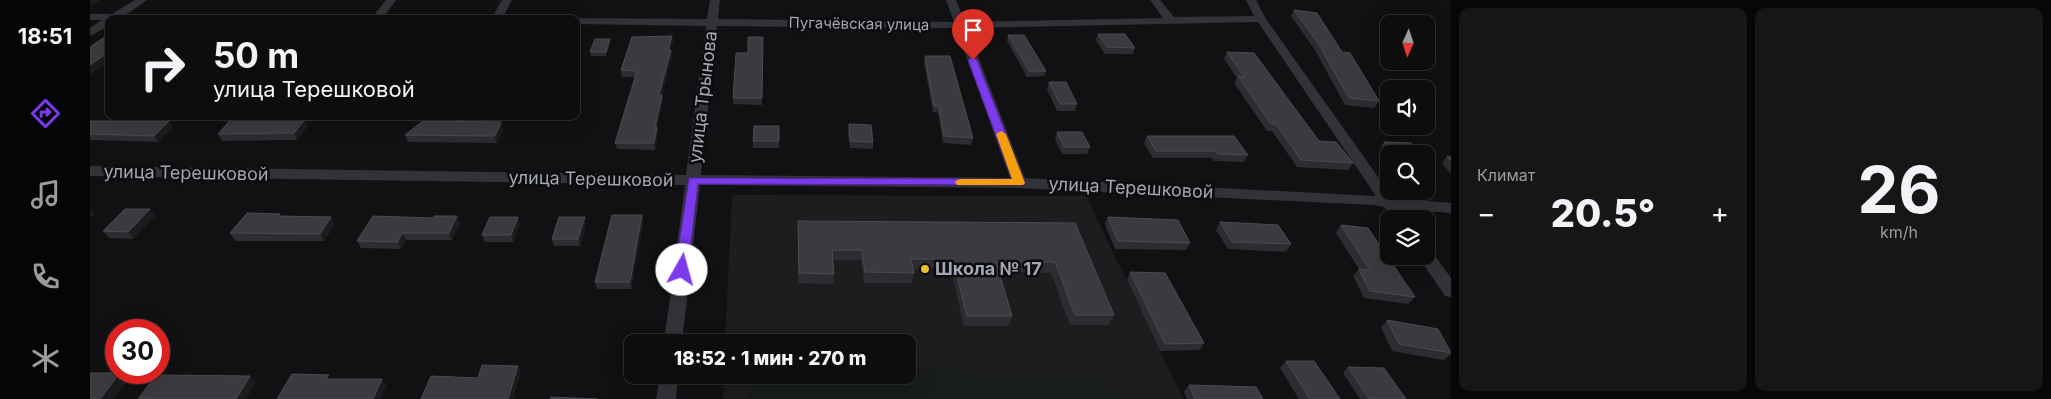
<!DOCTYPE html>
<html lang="ru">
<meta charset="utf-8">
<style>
:root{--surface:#0d0d0e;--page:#161617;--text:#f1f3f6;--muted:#9a9c9e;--line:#2d2d2e;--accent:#7c3aed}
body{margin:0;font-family:Inter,sans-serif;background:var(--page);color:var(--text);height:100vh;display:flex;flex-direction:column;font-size:19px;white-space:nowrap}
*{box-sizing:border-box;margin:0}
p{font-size:16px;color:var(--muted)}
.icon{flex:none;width:28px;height:28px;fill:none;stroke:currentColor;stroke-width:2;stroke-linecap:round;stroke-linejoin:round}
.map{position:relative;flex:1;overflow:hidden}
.panel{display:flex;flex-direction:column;gap:8px;padding:8px;background:#070708;width:600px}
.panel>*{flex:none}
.banner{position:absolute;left:15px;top:15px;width:475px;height:105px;border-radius:10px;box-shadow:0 5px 20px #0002,0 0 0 1px var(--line);background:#0d0d0e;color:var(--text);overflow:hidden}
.needle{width:32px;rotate:183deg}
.tools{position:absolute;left:1290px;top:15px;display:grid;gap:10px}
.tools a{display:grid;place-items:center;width:55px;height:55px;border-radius:10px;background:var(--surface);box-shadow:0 5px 20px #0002,0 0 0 1px var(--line);font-size:25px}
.speed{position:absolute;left:15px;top:319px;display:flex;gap:10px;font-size:25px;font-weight:700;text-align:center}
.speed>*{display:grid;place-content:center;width:65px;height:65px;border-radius:50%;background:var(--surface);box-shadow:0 5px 20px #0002,0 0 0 1px var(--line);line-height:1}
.speed .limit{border:8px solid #d22;background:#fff;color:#111}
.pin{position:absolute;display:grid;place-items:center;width:42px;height:42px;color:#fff;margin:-51px -21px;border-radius:50% 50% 50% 0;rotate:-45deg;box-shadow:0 0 5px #0007}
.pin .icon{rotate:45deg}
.me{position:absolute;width:55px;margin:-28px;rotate:7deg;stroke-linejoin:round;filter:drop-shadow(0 0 4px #0008)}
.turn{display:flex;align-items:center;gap:18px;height:105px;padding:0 25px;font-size:22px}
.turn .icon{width:65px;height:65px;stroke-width:2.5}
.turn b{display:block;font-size:35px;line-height:42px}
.big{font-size:38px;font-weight:800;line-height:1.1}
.panel .tile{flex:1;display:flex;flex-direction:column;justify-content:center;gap:8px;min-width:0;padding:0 18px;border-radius:10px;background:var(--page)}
.panel .dial{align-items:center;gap:0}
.dial b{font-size:65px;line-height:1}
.heat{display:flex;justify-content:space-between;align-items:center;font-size:28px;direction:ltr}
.panel .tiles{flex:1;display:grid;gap:8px;grid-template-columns:repeat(2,1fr)}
.trip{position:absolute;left:534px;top:334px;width:292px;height:50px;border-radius:10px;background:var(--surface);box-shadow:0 5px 20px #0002,0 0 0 1px var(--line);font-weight:800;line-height:50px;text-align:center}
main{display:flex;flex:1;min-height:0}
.tabs{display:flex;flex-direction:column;width:90px;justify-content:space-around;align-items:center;background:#050506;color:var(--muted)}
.tabs .icon{width:35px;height:35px}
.tabs .on{color:var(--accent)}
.tabs b{font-size:22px;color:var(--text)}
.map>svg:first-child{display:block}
.built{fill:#1d1d20}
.green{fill:#181d19}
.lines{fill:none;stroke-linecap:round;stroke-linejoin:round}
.minor{fill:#323338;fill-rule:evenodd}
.wall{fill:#2d2d31}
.shaded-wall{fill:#1c1c1f}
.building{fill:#3a3a3f;stroke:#4a4b51}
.route{fill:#7c3aed;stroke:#51269a}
.slow{fill:#f59e0b}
.poi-dot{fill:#efbe2d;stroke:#0c0c0e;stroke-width:2}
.labels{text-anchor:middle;stroke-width:5;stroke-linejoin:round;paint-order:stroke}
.far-street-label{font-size:15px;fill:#a3a6b3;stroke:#0c0c0e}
.street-label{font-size:18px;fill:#a3a6b3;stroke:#0c0c0e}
.poi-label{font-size:18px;font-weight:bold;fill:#a3a6b3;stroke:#0c0c0e;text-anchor:start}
</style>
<main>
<nav class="tabs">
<b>18:51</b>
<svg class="icon on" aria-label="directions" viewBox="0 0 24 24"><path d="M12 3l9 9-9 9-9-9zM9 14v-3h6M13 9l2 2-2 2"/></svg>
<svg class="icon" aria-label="music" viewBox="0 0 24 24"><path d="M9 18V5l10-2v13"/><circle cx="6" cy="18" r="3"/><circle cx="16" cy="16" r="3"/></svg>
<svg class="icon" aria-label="phone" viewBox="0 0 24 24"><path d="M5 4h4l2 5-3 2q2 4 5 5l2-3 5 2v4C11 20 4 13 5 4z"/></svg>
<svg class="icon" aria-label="climate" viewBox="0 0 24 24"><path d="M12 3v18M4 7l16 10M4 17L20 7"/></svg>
</nav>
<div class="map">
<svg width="1361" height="399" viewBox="0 0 1361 399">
<rect width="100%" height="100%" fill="#111113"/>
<!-- built -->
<path class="built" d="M 642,195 L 996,196 L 1093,399 L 633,399 L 634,375 L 818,375 L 818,342 L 635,342 Z"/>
<!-- green -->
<path class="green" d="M 818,369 L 1018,378 L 1025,399 L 658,399 L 660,375 L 818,375 Z"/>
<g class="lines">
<!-- minor -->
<g class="minor">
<path d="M 45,0 L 57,0 L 37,14 L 172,16 L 177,19 L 19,19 L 19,26 L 0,36 L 0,28 L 12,20 L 0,20 L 0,14 L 22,14 Z"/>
<path d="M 296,0 L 306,0 L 292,19 L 281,19 Z"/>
<path d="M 412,0 L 422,0 L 412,19 L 401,19 Z"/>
<path d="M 620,0 L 630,0 L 628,19 L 864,22 L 856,0 L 866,0 L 875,22 L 1073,18 L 1060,0 L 1070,0 L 1084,17 L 1164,16 L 1156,0 L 1166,0 L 1176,19 L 1303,198 L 1361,203 L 1361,213 L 1311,209 L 1318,219 L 1302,219 L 1294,207 L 1283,205 L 929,188 L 610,185 L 592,342 L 574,342 L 595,185 L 0,176 L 0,166 L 596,175 L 616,26 L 486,24 L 486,19 L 482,19 L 486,18 L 617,19 ZM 1168,22 L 1286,196 L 935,178 L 877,28 ZM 627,26 L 866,28 L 920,178 L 611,175 Z"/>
<path d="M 1336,250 L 1342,252 L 1361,278 L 1361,297 L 1355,296 L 1328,256 L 1336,256 Z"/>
<path d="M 570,375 L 588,375 L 586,399 L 566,399 Z"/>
</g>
</g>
<!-- wall -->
<g class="wall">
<path d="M 1204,10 L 1252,52 L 1289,101 L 1284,108 L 1255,105 L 1225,50 L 1201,16 Z"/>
<path d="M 1008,34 L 1045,48 L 1043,54 L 1015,54 L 1006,40 Z"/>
<path d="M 918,35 L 956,71 L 954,76 L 937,77 L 917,41 Z"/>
<path d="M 582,36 L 583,42 L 580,50 L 581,50 L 582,56 L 572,95 L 573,101 L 567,127 L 568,133 L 565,150 L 527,149 L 525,143 L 545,77 L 532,77 L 531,70 Z"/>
<path d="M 673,37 L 672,105 L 643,104 L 643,98 L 658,53 Z"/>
<path d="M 520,39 L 520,42 L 516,56 L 501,56 L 500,52 Z"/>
<path d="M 1137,52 L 1229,141 L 1263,163 L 1258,170 L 1207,167 L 1182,131 L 1177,131 L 1144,83 L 1147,78 L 1134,59 Z"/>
<path d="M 835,56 L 883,138 L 881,145 L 853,143 L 848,113 L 843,112 L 834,63 Z"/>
<path d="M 959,82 L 987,104 L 985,111 L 967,111 L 957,89 Z"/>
<path d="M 174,118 L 175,120 L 215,119 L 218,126 L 207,140 L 132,141 L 128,134 Z"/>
<path d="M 0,121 L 79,121 L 83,126 L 68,142 L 0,140 Z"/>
<path d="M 411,122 L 413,129 L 407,143 L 318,142 L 315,135 Z"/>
<path d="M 759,124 L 783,142 L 783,149 L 760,148 L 758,131 Z"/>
<path d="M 689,126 L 689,148 L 663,148 L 663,141 Z"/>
<path d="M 967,132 L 1000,147 L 997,154 L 972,154 L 965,139 Z"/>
<path d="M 1057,136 L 1158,155 L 1154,162 L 1124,161 L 1122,158 L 1063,158 L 1054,143 Z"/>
<path d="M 1294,142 L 1331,154 L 1299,154 L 1291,146 Z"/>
<path d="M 1357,156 L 1361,157 L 1361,174 L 1352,163 Z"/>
<path d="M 1336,160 L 1344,168 L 1341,172 L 1336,171 Z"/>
<path d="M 552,215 L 553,223 L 541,289 L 507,289 L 505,282 Z"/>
<path d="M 65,216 L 43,239 L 19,238 L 13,231 Z"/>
<path d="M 191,216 L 245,224 L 234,241 L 145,241 L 140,233 Z"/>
<path d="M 428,217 L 430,224 L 423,242 L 395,242 L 392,235 Z"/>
<path d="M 1018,217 L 1100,243 L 1096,250 L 1025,249 L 1015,224 Z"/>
<path d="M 708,221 L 985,223 L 1024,315 L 1019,325 L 980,325 L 961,273 L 909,272 L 922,316 L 919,326 L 874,326 L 861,269 L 823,269 L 824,273 L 822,283 L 774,283 L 771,260 L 743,260 L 744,274 L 743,284 L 708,283 Z"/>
<path d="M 1130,222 L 1201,244 L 1196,252 L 1138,249 L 1126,230 Z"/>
<path d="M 370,223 L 362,240 L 316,240 L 311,249 L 271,248 L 267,241 Z"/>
<path d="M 496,225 L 490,246 L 464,246 L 462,239 Z"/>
<path d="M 1251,225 L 1325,297 L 1318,304 L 1274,298 L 1263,276 L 1269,269 L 1246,233 Z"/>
<path d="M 1040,272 L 1114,343 L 1110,350 L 1070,351 L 1037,280 Z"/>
<path d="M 1297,320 L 1361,352 L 1361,354 L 1354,360 L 1302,351 L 1291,327 Z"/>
<path d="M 1196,361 L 1250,399 L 1209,399 L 1190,368 Z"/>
<path d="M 1258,367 L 1316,399 L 1270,399 L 1253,373 Z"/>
<path d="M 1099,385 L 1173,399 L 1097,399 L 1094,392 Z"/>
</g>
<!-- shaded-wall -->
<g class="shaded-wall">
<path d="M 0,0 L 11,0 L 0,6 Z"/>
<path d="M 582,36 L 583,42 L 579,56 L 578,50 Z"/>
<path d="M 520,39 L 520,42 L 516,56 L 516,52 Z"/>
<path d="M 581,50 L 582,56 L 570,101 L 569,95 Z"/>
<path d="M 19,52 L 19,62 L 0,75 L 0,65 Z"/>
<path d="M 572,95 L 573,101 L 565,133 L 565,127 Z"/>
<path d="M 215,119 L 218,126 L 207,140 L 204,133 Z"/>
<path d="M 79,121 L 83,126 L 68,142 L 64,136 Z"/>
<path d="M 411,122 L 413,129 L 407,143 L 405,136 Z"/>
<path d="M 567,127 L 568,133 L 565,150 L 564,143 Z"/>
<path d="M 0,208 L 5,214 L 0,218 Z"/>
<path d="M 60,209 L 65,216 L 43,239 L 38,232 Z"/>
<path d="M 552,215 L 553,223 L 541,289 L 540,282 Z"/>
<path d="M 367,216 L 370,223 L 362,240 L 359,233 Z"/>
<path d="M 241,217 L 245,224 L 234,241 L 230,234 Z"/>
<path d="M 428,217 L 430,224 L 423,242 L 421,235 Z"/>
<path d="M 495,217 L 496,225 L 490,246 L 488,239 Z"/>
<path d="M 312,233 L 316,240 L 311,249 L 308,242 Z"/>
<path d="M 428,366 L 431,373 L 423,399 L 418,399 Z"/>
<path d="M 30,373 L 38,381 L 23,399 L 10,399 Z"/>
<path d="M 160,376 L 166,383 L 156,399 L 146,399 Z"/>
<path d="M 292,379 L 297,386 L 291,399 L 283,399 Z"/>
</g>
<!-- building -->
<g class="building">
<path d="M 1204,10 L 1227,13 L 1252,52 L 1260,53 L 1289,101 L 1259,98 L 1228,43 Z"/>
<path d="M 19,34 L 19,52 L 0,65 L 0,47 Z"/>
<path d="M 1008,34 L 1035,34 L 1045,48 L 1017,47 Z"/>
<path d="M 918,35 L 934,35 L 956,71 L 939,71 Z"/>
<path d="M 582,36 L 578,50 L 581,50 L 569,95 L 572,95 L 565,127 L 567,127 L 564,143 L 525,143 L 547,71 L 531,70 L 542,37 Z"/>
<path d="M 658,37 L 673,37 L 672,98 L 643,98 L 646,53 L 658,53 Z"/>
<path d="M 505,39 L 520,39 L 516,52 L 500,52 Z"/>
<path d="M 1137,52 L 1164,53 L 1229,141 L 1246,142 L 1263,163 L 1211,160 L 1186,124 L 1181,124 L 1148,76 L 1154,77 Z"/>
<path d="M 835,56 L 860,56 L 883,138 L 854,136 L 849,106 L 844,106 Z"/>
<path d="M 959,82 L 976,82 L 987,104 L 970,104 Z"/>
<path d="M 142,118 L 174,118 L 173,120 L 215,119 L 204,133 L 128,134 Z"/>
<path d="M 0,121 L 79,121 L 64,136 L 0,134 Z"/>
<path d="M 333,121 L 411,122 L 405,136 L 315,135 Z"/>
<path d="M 759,124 L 781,125 L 783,142 L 760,141 Z"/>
<path d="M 664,126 L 689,126 L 689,141 L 663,141 Z"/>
<path d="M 967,132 L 992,132 L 1000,147 L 974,147 Z"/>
<path d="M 1057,136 L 1144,136 L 1158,155 L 1128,154 L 1126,151 L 1066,151 Z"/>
<path d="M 1294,142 L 1321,143 L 1331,154 L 1304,154 Z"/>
<path d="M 1357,156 L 1361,157 L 1361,161 Z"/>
<path d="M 1336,160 L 1344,168 L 1336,167 Z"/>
<path d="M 35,209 L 60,209 L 38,232 L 13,231 Z"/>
<path d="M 157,213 L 190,214 L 188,216 L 241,217 L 230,234 L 140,233 Z"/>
<path d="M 522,215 L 552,215 L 540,282 L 505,282 Z"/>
<path d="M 283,216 L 343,218 L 344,216 L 367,216 L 359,233 L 312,233 L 308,242 L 267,241 Z"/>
<path d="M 400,217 L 428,217 L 421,235 L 392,235 Z"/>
<path d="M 469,217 L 495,217 L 488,239 L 462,239 Z"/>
<path d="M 1018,217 L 1088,220 L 1100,243 L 1028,241 Z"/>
<path d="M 708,221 L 985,223 L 1024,315 L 985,315 L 965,262 L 906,262 L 922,316 L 877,316 L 863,259 L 821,259 L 824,273 L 775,272 L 772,250 L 742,250 L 744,274 L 709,273 Z"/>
<path d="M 1130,222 L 1188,225 L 1201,244 L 1142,242 Z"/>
<path d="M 1251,225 L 1278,228 L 1325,297 L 1280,291 L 1269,269 L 1280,270 Z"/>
<path d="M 1040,272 L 1075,273 L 1114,343 L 1075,344 Z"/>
<path d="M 1297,320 L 1348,329 L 1361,353 L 1309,344 Z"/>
<path d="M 1196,361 L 1224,361 L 1250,399 L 1220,399 Z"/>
<path d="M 392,365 L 428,366 L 418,399 L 331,399 L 341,376 L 388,378 Z"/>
<path d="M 1258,367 L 1294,368 L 1316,399 L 1279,399 Z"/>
<path d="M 0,373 L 30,373 L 10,399 L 0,399 Z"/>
<path d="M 202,374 L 239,375 L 236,379 L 292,379 L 283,399 L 187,399 Z"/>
<path d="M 66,375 L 160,376 L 146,399 L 48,399 Z"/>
<path d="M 1099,385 L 1166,387 L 1173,399 L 1105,399 Z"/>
<path d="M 461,397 L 507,399 L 460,399 Z"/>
</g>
<!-- route -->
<path class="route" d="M 883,57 L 887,60 L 935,183 L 933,185 L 608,184 L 598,270 L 596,274 L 587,274 L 585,270 L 599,178 L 922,179 L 878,60 Z"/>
<!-- slow -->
<path class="slow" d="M 911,131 L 916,134 L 935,183 L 933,185 L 867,185 L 865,182 L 867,180 L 871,179 L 922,179 L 906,134 Z"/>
<!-- markers -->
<circle class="poi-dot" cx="835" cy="269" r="5"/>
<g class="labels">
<!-- far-street labels -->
<g class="far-street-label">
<text transform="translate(769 24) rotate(1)" y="5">Пугачёвская улица</text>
</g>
<!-- street labels -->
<g class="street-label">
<text transform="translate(613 97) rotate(-83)" y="6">улица Трынова</text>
<text transform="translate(96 173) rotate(1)" y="6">улица Терешковой</text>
<text transform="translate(501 179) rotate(1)" y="6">улица Терешковой</text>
<text transform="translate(1041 188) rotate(3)" y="6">улица Терешковой</text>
</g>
<!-- poi labels -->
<g class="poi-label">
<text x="845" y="275">Школа № 17</text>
</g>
</g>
</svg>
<div class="tools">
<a><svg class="needle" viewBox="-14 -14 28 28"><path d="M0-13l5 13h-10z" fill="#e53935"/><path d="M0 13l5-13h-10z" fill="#9a9c9e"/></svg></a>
<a><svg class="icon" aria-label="sound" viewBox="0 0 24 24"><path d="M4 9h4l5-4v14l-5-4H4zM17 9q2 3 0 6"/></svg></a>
<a><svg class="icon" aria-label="search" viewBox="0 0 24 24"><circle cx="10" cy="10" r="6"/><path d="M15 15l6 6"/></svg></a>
<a><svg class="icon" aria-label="layers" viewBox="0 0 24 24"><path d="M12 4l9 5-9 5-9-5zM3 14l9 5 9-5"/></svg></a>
</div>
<div class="speed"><div class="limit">30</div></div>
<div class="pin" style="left:883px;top:60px;background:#d93025"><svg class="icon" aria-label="arrive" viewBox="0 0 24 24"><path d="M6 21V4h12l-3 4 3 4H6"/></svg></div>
<svg class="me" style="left:592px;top:270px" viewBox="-20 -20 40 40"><circle r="19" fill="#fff"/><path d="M0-13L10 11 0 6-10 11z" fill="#7c3aed"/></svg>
<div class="trip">18:52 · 1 мин · 270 m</div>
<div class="banner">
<div class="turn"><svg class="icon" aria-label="right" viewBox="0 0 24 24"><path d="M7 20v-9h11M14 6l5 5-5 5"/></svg><div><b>50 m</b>улица Терешковой</div></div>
</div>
</div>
<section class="panel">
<div class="tiles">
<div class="tile"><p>Климат</p>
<div class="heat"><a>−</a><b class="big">20.5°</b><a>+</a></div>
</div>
<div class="tile dial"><b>26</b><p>km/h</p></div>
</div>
</section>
</main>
